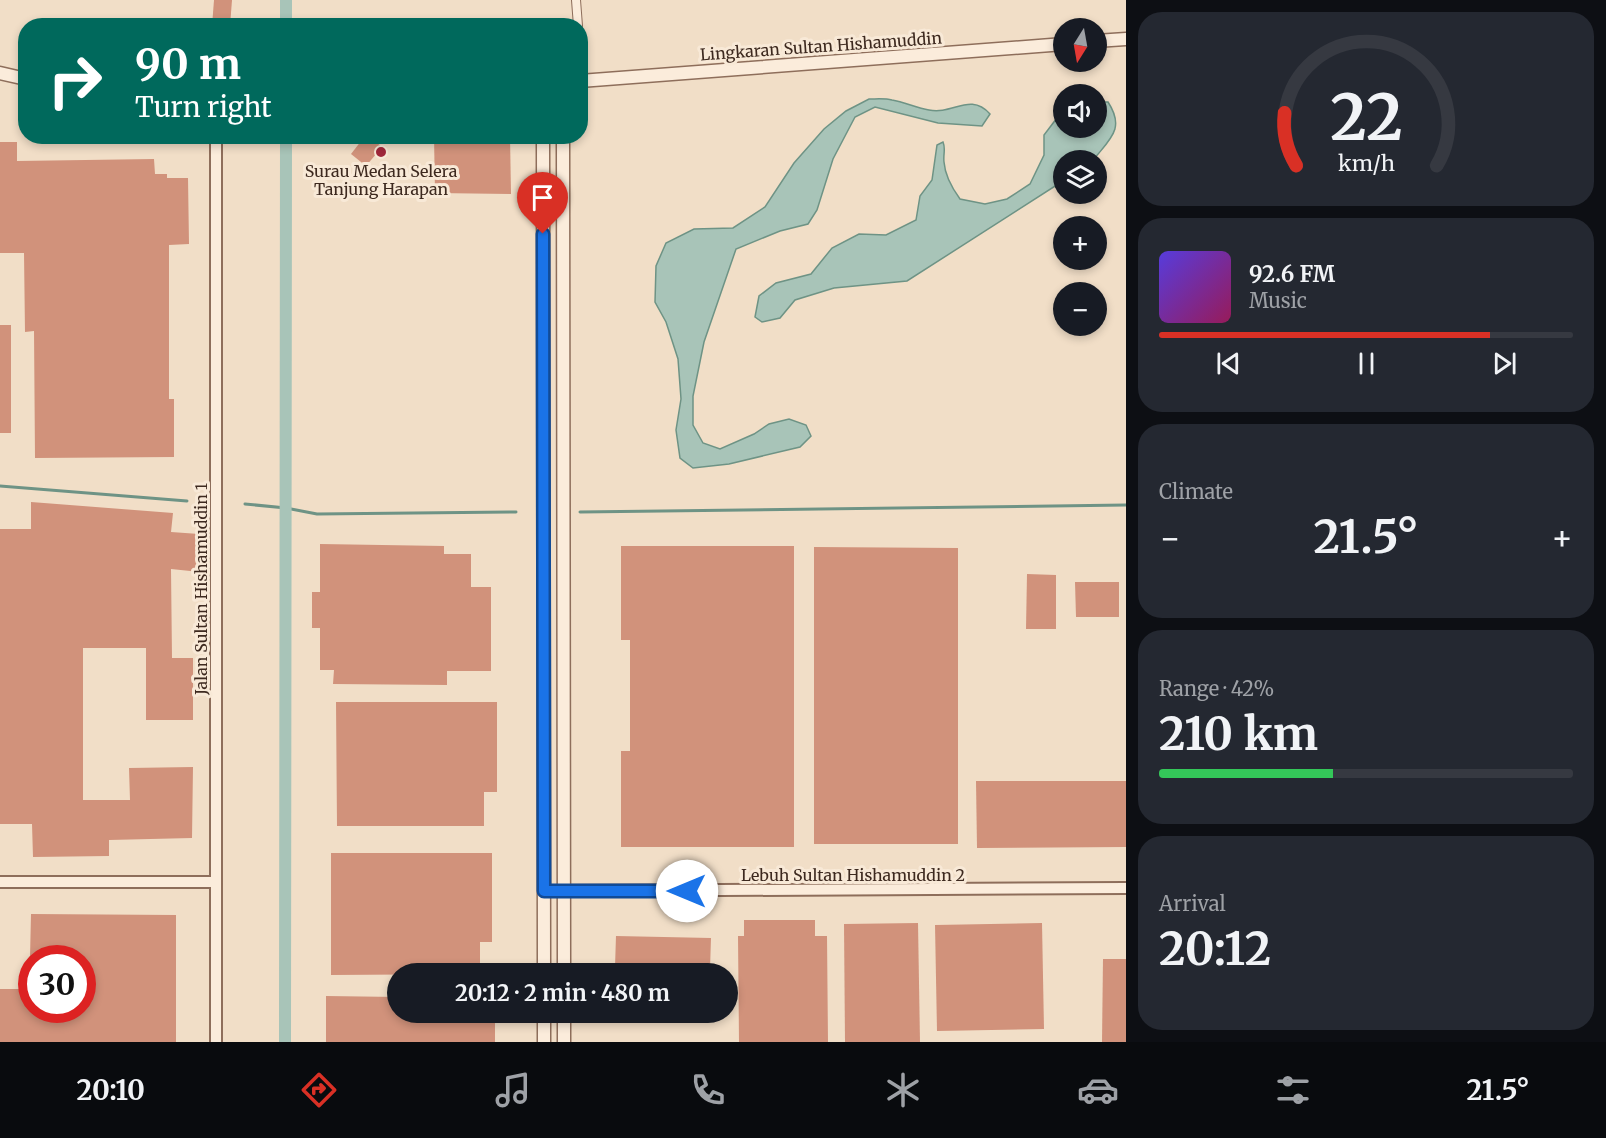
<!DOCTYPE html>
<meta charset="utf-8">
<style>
:root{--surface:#171b24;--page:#242831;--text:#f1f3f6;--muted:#9ea1a6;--line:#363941;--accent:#d93025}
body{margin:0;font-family:Merriweather,serif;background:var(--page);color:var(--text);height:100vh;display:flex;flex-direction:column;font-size:22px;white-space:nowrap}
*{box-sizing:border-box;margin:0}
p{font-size:20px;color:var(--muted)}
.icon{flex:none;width:33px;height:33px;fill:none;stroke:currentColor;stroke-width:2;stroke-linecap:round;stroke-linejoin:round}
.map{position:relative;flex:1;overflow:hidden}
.panel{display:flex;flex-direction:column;gap:12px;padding:12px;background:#0d0f14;width:480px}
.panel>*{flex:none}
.top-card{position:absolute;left:18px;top:18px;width:570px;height:126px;border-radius:24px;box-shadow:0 3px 9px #0003;background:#00695c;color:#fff;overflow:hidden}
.needle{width:39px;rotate:191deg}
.tools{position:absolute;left:1053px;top:18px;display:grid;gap:12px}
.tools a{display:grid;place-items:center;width:54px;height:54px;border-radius:50%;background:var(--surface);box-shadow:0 3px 9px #0003;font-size:30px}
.speed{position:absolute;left:18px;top:945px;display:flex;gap:12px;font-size:30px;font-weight:700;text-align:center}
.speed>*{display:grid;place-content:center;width:78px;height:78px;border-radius:50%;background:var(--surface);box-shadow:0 3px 9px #0003;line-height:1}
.speed .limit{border:9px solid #d22;background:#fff;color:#111}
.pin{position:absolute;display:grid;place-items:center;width:51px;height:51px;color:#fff;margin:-62px -26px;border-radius:50% 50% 50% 0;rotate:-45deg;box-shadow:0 0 6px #0007}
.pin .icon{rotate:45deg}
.me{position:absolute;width:66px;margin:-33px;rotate:270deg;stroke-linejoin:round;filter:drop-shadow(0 0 4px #0008)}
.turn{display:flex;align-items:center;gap:21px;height:126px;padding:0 18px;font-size:27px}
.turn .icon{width:78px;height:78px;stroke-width:2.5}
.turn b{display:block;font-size:42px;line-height:51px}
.big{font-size:45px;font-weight:700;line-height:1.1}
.panel .card{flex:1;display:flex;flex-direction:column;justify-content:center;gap:9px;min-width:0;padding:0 21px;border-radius:24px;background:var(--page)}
.panel .dial{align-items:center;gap:0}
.dial svg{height:156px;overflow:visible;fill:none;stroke:var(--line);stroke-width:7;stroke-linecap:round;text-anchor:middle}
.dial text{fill:var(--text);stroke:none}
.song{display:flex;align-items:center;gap:18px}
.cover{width:72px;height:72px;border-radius:9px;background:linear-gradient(135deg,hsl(250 70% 55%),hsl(330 70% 35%))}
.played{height:6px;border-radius:3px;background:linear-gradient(90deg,var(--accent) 80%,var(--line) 80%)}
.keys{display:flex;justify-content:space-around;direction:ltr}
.heat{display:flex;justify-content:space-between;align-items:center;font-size:33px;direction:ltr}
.charge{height:9px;border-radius:4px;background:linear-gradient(90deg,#34c759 42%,var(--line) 0)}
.trip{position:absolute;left:387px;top:963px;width:351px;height:60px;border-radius:30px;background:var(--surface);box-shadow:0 3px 9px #0003;font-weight:700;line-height:60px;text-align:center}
.tab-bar{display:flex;height:96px;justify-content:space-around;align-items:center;background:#090b0e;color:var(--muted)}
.tab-bar .icon{width:42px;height:42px}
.tab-bar .current{color:var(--accent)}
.tab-bar b{font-size:27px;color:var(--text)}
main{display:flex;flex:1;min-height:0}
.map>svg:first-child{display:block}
.water{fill:#a8c4b8;stroke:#6e9385;stroke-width:1.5}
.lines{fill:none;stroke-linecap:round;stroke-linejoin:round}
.stream{stroke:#6e9385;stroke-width:3}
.canal{stroke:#a8c4b8;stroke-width:12}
.building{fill:#d1927b}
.pedestrian-casing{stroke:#8e6e5b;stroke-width:10}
.minor-casing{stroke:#8e6e5b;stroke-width:14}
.tertiary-casing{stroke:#8e6e5b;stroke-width:15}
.pedestrian{stroke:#fbecdb;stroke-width:8}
.minor{stroke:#fbecdb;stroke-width:10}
.tertiary{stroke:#fbecdb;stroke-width:12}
.route-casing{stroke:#114b97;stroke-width:15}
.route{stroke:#1a73e8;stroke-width:10}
.poi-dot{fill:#a0273a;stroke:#f8e9d7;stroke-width:2}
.labels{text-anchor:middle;stroke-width:6;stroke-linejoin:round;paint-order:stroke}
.street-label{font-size:16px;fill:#3d291f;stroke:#f8e9d7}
.poi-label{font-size:16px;fill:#3d291f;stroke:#f8e9d7}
</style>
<main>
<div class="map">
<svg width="1126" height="1042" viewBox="0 0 1126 1042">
<rect width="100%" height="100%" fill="#f1dec7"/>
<!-- water -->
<g class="water">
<path d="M 869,99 C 876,99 885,98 892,100 C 905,102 916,108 929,110 C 953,115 970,92 990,114 L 982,126 L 938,123 L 875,107 L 855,117 L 833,159 L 817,210 L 808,224 L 780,231 L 736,249 L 704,342 L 693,396 L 693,425 L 703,443 L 720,449 L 754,434 L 769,424 L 789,419 L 806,425 L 811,436 L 800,447 L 729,464 L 693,468 L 680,458 L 676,430 L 681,399 L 678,359 L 666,322 L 655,302 L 656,266 L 666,243 L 694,229 L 733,228 L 765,207 L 794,163 L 824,129 L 846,111 Z"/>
<path d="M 1097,102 L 1108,102 C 1125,128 1111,138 1094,159 L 1092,160 L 1064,160 L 1063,181 L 907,281 L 834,288 L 795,300 L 780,318 L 762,322 L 755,317 L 759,296 L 776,283 L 811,274 L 832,248 L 859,234 L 886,235 L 916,220 L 920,196 L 932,180 L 937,145 L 943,142 C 946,149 943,154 944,162 C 945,176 952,188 960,199 L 985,204 L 1007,199 L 1030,184 L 1044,155 L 1044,135 L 1060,114 L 1063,113 L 1064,128 L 1096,128 Z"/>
</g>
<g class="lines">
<!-- stream -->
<g class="stream">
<path d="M 0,486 L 187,501"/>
<path d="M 245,504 L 286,508 L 317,514 L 516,512"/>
<path d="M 580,512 L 1126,505"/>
</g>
<!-- canal -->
<g class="canal">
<path d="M 286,26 L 286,0"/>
<path d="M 285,1042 L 286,136"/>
</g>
</g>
<!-- building -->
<g class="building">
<path d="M 214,0 L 232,0 L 230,26 L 212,26 Z"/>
<path d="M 365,136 L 369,136 L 382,147 L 366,166 L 351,154 Z"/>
<path d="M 434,136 L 510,136 L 511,194 L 435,193 Z"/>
<path d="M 0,142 L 17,142 L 17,161 L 154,159 L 155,174 L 167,174 L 167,178 L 188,178 L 189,244 L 169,245 L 169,399 L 174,399 L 174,457 L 35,458 L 34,331 L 25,332 L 24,253 L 0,253 Z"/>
<rect x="0" y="325" width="11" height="108"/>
<path d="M 31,502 L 173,513 L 171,532 L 199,534 L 200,572 L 171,569 L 172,658 L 193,658 L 193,720 L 146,720 L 146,648 L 83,648 L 83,800 L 130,800 L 129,768 L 193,767 L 192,838 L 109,840 L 109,856 L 33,857 L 32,824 L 0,824 L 0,529 L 31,529 Z"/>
<path d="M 320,544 L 444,546 L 444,554 L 471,554 L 471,587 L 491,587 L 491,671 L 447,671 L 447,685 L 333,684 L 334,670 L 320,670 L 320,628 L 312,628 L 312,592 L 320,592 Z"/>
<path d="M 621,546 L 794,546 L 794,847 L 621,847 L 621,751 L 630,751 L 630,640 L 621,640 Z"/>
<path d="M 814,547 L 958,548 L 958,844 L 814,844 Z"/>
<path d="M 1027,574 L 1056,575 L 1056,629 L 1026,629 Z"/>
<path d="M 1075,582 L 1119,582 L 1119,617 L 1076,617 Z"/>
<path d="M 336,702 L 497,702 L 497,792 L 484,792 L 484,826 L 337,826 Z"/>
<path d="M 976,781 L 1126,781 L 1126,847 L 977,848 Z"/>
<path d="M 331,853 L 492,853 L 492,942 L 480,942 L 480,974 L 331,975 Z"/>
<path d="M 31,914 L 176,915 L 176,1042 L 0,1042 L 0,989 L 32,989 L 32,1010 L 82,1010 L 82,958 L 30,958 Z"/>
<path d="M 744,920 L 815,920 L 815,936 L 827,936 L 828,1042 L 739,1042 L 738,936 L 744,936 Z"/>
<path d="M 918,923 L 920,1042 L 845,1042 L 844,924 Z"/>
<path d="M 1042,923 L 1044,1029 L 937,1031 L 935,925 Z"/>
<path d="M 616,936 L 711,938 L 710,969 L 615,967 Z"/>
<path d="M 1103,959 L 1126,959 L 1126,1042 L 1102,1042 Z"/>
<path d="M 326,996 L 398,997 L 398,1012 L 495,1012 L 495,1042 L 326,1042 Z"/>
</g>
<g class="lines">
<defs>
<g id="pedestrian">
<path d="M 576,0 L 578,26"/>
<path d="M 580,67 L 581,81"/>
</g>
<g id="minor">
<path d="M 216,136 L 216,1042"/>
<path d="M 0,882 L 216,882"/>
<path d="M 544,891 L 1126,888"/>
</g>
<g id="tertiary">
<path d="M 1096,41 L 1126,39"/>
<path d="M 0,73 L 26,79"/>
<path d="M 580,81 L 1064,44"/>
<path d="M 543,136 L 544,974"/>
<path d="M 563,136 L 564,974"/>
<path d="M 544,1012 L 544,1042"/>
<path d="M 564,1012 L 564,1042"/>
</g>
</defs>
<!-- pedestrian casing -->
<use href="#pedestrian" class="pedestrian-casing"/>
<!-- minor casing -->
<use href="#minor" class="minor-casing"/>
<!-- tertiary casing -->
<use href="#tertiary" class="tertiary-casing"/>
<!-- pedestrian -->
<use href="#pedestrian" class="pedestrian"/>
<!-- minor -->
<use href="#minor" class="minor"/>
<!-- tertiary -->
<use href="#tertiary" class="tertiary"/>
</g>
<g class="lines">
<defs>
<path id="route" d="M 543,234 L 544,891 L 687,891"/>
</defs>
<!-- route casing -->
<use href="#route" class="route-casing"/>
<!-- route -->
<use href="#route" class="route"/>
</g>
<!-- markers -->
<circle class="poi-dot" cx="381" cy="152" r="6"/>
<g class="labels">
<!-- street labels -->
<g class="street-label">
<text transform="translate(821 46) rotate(-4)" y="6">Lingkaran Sultan Hishamuddin</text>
<text transform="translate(201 589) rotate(-90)" y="6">Jalan Sultan Hishamuddin 1</text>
<text x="853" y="881">Lebuh Sultan Hishamuddin 2</text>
</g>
<!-- poi labels -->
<g class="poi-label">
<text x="381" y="177">Surau Medan Selera<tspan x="381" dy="18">Tanjung Harapan</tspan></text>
</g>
</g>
</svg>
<div class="tools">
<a><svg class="needle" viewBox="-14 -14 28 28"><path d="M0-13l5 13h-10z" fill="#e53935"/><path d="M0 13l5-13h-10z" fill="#9ea1a6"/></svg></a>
<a><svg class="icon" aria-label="sound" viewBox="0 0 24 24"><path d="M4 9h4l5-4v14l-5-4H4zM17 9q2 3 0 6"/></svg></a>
<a><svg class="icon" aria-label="layers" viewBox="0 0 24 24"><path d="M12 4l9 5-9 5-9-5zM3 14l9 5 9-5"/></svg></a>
<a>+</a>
<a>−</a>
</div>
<div class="speed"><div class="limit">30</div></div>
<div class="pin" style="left:543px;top:234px;background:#d93025"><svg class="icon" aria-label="arrive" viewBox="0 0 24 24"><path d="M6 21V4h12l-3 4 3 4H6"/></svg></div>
<svg class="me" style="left:687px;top:891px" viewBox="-20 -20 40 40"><circle r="19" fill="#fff"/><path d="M0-13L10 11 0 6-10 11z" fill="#1a73e8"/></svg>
<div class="trip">20:12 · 2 min · 480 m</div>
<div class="top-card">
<div class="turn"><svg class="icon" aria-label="right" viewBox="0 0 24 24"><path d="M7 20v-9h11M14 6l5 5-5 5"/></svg><div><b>90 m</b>Turn right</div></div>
</div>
</div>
<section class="panel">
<div class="card dial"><svg viewBox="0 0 100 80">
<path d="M14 69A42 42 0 1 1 86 69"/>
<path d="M14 69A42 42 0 0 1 8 42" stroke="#d93025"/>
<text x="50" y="56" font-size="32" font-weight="700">22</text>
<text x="50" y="72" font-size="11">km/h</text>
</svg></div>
<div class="card">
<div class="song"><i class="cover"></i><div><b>92.6 FM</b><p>Music</p></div></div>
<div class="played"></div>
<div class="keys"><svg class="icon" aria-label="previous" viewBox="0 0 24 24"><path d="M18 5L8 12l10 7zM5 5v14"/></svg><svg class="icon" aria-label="pause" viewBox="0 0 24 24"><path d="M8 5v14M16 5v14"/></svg><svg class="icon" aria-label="next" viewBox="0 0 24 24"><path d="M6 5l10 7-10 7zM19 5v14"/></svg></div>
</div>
<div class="card"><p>Climate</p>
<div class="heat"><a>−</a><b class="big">21.5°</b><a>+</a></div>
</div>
<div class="card"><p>Range · 42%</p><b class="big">210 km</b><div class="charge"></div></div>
<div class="card"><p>Arrival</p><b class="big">20:12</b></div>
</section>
</main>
<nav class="tab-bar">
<b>20:10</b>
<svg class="icon current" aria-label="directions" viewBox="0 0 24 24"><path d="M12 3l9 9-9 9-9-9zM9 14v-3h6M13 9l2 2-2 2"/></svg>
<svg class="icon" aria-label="music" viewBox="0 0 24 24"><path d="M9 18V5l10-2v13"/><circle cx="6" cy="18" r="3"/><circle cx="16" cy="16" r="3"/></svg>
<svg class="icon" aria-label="phone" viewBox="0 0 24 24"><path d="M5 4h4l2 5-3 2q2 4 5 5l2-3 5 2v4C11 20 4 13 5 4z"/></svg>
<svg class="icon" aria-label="climate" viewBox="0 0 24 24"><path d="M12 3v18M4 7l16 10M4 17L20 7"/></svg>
<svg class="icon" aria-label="car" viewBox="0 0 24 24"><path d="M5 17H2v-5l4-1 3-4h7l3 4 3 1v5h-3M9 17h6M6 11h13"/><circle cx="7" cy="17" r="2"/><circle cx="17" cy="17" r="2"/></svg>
<svg class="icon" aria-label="filters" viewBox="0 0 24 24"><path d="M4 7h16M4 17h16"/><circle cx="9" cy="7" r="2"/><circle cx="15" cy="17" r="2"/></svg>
<b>21.5°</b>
</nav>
